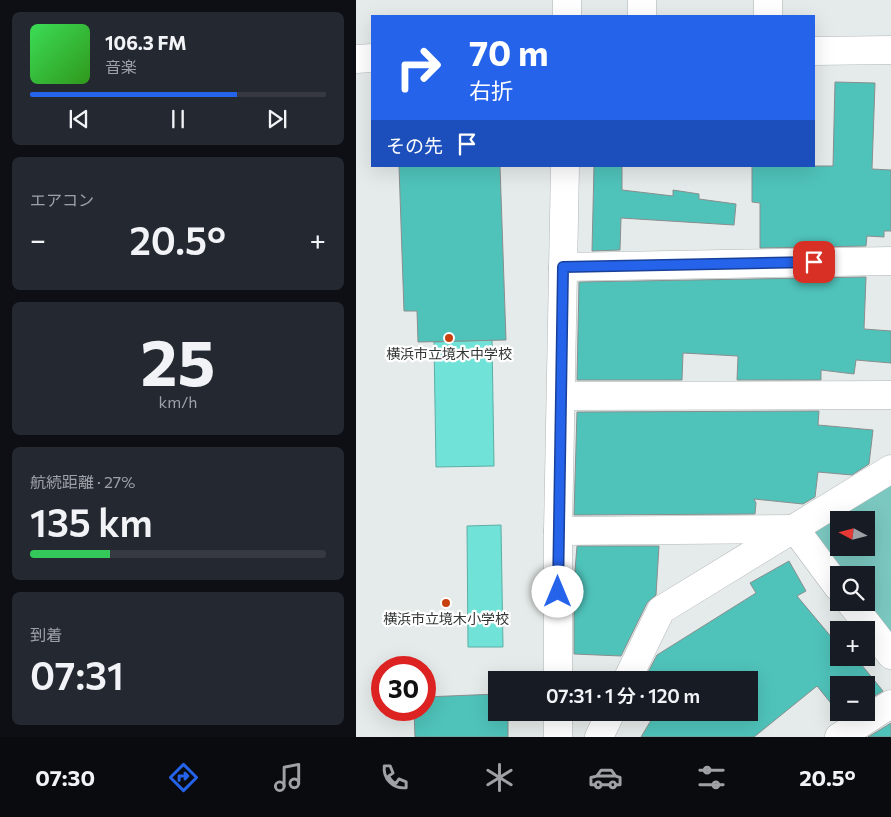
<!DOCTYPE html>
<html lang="ja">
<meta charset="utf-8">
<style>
:root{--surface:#171b24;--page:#242831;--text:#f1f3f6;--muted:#9ea1a6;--line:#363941;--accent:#2563eb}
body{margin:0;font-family:Commissioner,"Noto Sans JP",sans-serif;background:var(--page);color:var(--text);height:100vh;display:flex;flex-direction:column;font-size:19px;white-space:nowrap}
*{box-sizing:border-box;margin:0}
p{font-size:16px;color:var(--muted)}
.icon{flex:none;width:28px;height:28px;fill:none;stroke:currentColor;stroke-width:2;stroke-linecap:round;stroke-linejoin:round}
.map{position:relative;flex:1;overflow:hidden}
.sheet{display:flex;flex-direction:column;gap:12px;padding:12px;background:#0d0f14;width:356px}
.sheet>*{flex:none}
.top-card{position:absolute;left:15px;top:15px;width:444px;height:152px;border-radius:0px;box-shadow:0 5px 20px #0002;background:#2563eb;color:#fff;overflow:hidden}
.needle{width:32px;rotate:277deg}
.fabs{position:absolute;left:474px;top:511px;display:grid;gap:10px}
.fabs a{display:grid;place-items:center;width:45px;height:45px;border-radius:0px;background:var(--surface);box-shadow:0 5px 20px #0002;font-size:25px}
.speed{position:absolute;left:15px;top:656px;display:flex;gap:10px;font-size:25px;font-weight:700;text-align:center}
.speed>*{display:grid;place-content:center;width:65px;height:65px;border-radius:50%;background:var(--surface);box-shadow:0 5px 20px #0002;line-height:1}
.speed .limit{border:8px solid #d22;background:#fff;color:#111}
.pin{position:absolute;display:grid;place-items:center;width:42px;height:42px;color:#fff;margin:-21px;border-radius:10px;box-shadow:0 2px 8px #0006}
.me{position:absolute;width:55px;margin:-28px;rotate:0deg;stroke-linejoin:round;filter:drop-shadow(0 0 4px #0008)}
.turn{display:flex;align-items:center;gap:18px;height:105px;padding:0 15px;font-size:22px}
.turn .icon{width:65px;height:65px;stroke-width:2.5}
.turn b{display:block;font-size:35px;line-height:42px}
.then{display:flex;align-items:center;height:48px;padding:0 15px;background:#0003;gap:10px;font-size:19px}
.big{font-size:38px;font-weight:600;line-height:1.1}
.sheet .widget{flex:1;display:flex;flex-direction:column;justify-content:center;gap:8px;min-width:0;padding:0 18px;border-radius:8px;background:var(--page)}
.sheet .dial{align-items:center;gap:0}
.dial b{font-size:65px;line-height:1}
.song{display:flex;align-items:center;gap:15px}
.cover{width:60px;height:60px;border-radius:8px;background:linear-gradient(135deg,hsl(130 70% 55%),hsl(110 70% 35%))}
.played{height:5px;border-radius:2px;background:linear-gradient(90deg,var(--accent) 70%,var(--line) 70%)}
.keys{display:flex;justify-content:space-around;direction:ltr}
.heat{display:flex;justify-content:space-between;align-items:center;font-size:28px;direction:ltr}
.charge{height:8px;border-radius:4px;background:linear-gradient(90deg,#34c759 27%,var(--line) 0)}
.trip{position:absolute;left:132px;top:671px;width:270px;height:50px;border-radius:0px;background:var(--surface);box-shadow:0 5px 20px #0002;font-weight:600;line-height:50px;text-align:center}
.tabs{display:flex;height:80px;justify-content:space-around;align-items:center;background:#090b0e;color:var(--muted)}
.tabs .icon{width:35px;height:35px}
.tabs .on{color:var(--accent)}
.tabs b{font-size:22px;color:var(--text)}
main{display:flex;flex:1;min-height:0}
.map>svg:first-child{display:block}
.green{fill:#7bc8c1;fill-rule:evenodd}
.water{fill:#70e2d7;stroke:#5daea6}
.building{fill:#4fc3ba;stroke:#898e8e}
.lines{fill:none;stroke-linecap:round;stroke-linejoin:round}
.minor-casing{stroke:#b2b7b7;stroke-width:29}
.minor{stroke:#fff;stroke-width:28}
.route-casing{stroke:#184099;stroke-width:12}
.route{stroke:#2563eb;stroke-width:9}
.poi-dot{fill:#c8400d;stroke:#fff;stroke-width:2}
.labels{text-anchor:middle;stroke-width:4.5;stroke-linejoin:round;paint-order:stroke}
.poi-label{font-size:14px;fill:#323534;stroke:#fff}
</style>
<main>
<section class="sheet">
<div class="widget">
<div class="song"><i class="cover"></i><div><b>106.3 FM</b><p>音楽</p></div></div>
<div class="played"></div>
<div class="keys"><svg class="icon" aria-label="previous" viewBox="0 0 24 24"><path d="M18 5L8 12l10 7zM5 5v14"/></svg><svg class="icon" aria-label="pause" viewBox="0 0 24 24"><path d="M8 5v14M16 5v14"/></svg><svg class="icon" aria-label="next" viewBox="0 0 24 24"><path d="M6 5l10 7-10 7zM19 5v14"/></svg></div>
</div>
<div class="widget"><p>エアコン</p>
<div class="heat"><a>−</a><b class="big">20.5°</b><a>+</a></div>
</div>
<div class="widget dial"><b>25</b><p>km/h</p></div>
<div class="widget"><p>航続距離 · 27%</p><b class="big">135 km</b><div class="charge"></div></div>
<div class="widget"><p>到着</p><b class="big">07:31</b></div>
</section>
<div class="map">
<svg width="535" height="737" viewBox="0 0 535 737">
<rect width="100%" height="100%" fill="#e5ebea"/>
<!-- green -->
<path class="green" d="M 535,480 L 535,632 L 510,600 L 510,575 L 491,575 L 458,532 ZM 482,520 L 510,520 L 510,548 L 482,548 Z"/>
<!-- water -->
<g class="water">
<path d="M 136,340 L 138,466 L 80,467 L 78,342 Z"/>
<path d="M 145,525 L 147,647 L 112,647 L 111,526 Z"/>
</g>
<!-- building -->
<g class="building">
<path d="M 479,82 L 519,83 L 516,169 L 535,170 L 535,231 L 528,231 L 528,237 L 511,236 L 510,246 L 404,248 L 404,203 L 396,202 L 396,166 L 477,166 Z"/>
<path d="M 43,166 L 144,166 L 150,340 L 62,342 L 61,311 L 48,311 Z"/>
<path d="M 238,166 L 266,166 L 266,190 L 317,196 L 317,190 L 343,194 L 343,199 L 380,204 L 378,225 L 265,218 L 264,250 L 236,251 Z"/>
<path d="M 510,277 L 508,329 L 535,331 L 535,363 L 500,360 L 498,374 L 465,370 L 465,380 L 381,380 L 382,356 L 327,353 L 326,380 L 221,380 L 223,282 Z"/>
<path d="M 463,411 L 462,425 L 517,430 L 513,464 L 496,475 L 462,472 L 459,497 L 447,504 L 398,499 L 400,503 L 399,514 L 218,515 L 221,412 Z"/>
<path d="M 221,546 L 303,546 L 300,595 L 291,603 L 265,656 L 218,654 L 218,583 Z"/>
<path d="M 433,561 L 450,591 L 441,596 L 482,645 L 482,658 L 500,658 L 527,691 L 510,701 L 510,685 L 482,685 L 482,712 L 461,686 L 398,737 L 285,737 L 300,712 L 394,712 L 394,680 L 306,680 L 291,674 L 301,655 L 400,593 L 394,583 Z"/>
<path d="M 141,694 L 141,712 L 152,712 L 152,737 L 59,737 L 58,710 L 69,710 L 69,697 Z"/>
<path d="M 535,723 L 535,737 L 512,737 Z"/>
</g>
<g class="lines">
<defs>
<g id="minor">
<path d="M 211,16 L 211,0"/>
<path d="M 286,16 L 286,0"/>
<path d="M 412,16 L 412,0"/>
<path d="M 458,51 L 535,50"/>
<path d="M 0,59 L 16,58"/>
<path d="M 207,267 L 535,261"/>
<path d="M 205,396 L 535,395"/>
<path d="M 202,531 L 439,529 L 482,587"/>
<path d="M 494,602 L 535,655"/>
<path d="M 202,680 L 202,531 L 209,166"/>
<path d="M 271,680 L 305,610 L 535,469"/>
<path d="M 202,737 L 202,712"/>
<path d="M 243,737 L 255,712"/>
<path d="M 483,737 L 535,704"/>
</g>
</defs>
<!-- minor casing -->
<use href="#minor" class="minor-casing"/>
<!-- minor -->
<use href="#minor" class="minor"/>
</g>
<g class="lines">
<defs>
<path id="route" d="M 202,592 L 207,267 L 458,262"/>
</defs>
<!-- route casing -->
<use href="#route" class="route-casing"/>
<!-- route -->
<use href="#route" class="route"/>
</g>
<!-- markers -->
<g class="poi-dot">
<circle cx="93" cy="338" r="5"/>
<circle cx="90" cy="603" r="5"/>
</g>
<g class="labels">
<!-- poi labels -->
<g class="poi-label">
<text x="93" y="359">横浜市立境木中学校</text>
<text x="90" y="624">横浜市立境木小学校</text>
</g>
</g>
</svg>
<div class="fabs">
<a><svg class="needle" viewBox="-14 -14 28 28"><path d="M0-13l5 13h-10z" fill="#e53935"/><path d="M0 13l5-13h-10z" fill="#9ea1a6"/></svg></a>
<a><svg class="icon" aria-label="search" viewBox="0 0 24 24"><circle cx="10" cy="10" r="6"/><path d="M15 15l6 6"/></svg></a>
<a>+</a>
<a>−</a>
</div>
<div class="speed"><div class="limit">30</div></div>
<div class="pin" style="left:458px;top:262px;background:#d93025"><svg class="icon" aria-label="arrive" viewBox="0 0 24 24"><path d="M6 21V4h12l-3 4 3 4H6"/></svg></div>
<svg class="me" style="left:202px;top:592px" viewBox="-20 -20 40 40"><circle r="19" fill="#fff"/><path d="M0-13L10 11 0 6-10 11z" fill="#2563eb"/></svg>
<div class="trip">07:31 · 1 分 · 120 m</div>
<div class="top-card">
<div class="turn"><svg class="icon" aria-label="right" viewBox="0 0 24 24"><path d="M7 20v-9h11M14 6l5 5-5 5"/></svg><div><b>70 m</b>右折</div></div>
<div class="then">その先<svg class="icon" aria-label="arrive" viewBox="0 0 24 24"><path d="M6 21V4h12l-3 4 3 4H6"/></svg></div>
</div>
</div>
</main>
<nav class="tabs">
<b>07:30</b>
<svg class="icon on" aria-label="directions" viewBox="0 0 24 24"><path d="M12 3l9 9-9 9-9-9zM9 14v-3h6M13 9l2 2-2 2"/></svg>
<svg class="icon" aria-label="music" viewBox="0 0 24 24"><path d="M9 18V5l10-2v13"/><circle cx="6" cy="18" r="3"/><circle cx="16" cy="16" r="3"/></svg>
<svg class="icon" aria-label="phone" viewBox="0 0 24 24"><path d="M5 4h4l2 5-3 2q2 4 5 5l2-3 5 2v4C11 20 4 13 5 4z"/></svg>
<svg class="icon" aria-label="climate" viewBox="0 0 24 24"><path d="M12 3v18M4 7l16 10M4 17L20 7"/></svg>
<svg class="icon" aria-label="car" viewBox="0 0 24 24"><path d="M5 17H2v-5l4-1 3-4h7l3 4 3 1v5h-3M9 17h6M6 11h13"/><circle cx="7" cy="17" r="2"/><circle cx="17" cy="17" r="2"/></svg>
<svg class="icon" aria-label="filters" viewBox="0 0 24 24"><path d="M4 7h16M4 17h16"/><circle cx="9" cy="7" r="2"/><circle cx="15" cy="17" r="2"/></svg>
<b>20.5°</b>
</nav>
